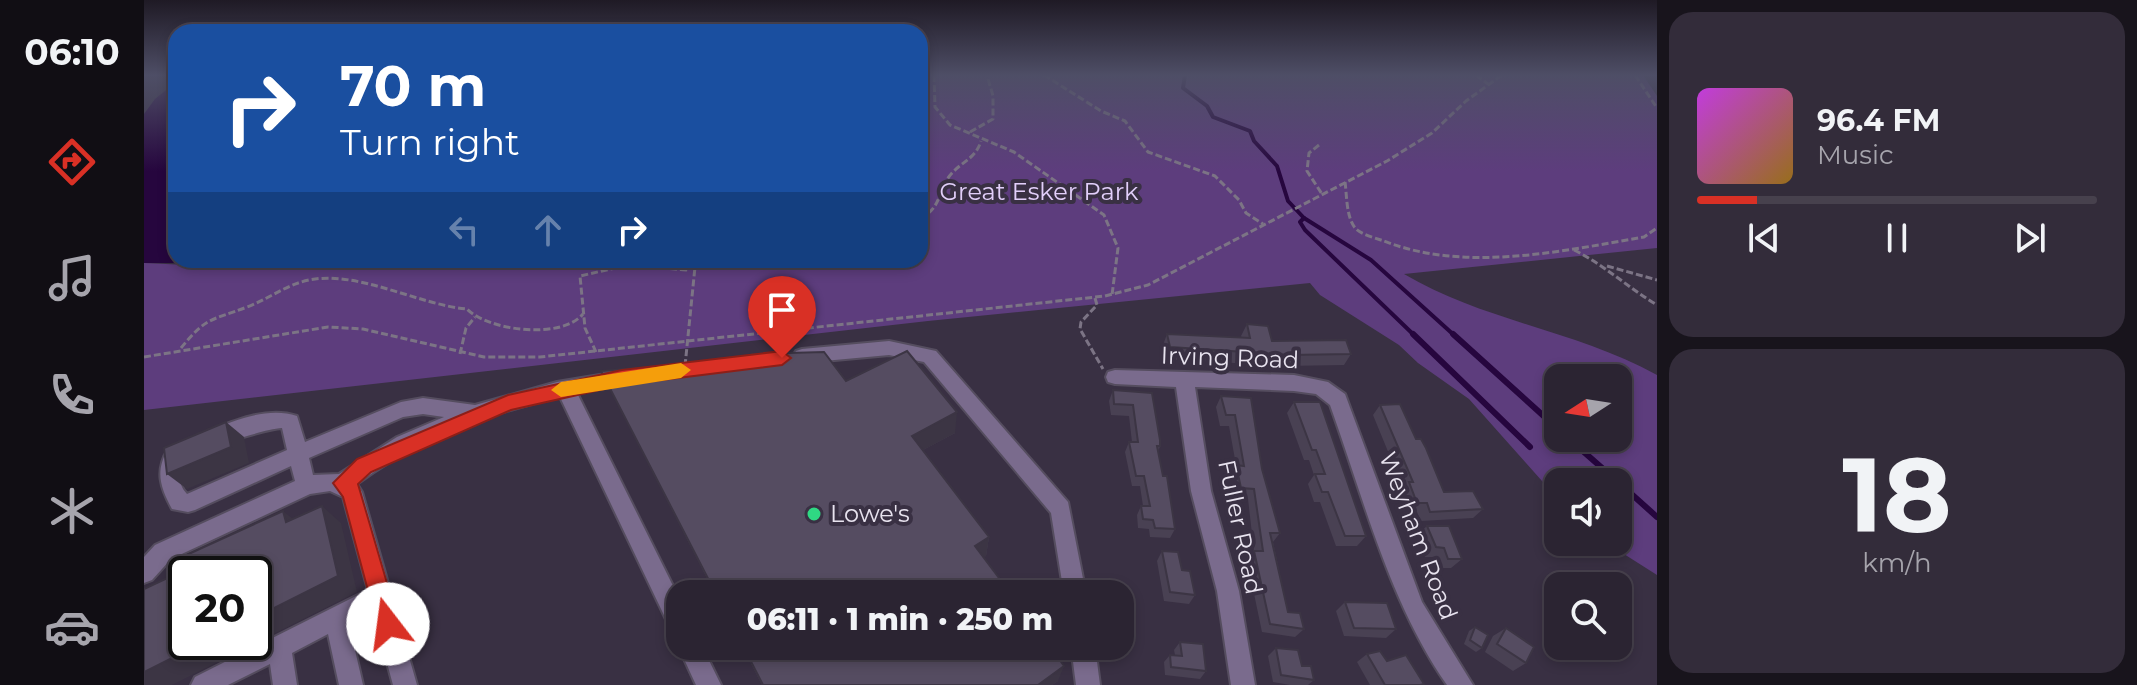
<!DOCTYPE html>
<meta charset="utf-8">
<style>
:root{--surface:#2b2432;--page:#332c3a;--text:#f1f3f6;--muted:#a6a4ac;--line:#47414d;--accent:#d93025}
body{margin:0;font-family:Montserrat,sans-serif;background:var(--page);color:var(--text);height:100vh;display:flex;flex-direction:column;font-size:30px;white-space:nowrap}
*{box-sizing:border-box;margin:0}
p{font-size:26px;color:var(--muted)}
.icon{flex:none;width:44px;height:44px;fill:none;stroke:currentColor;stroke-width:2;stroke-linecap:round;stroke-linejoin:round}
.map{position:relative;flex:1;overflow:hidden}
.panel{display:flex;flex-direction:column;gap:12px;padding:12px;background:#18141c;width:480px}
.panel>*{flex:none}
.hud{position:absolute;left:24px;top:24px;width:760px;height:244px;border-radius:24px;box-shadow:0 4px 12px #0003,0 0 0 2px var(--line);background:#1a4fa0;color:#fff;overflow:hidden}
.needle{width:52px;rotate:258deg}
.buttons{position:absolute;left:1400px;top:364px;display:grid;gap:16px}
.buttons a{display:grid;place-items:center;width:88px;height:88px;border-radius:16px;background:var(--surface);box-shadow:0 4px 12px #0003,0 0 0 2px var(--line);font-size:40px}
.speed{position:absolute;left:24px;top:556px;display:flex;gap:16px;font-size:40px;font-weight:700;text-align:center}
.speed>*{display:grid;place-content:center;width:104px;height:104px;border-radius:50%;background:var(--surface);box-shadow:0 4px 12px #0003,0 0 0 2px var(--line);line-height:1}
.speed .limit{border:4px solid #111;border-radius:12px;background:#fff;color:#111}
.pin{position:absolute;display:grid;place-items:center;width:68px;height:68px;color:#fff;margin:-82px -34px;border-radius:50% 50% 50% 0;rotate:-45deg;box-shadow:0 0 8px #0007}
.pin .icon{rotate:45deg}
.me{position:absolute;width:88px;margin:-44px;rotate:345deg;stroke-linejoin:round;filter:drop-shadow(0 0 6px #0008)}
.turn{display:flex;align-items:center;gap:28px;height:168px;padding:0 40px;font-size:36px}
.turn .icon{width:104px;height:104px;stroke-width:2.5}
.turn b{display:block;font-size:56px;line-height:68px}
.lanes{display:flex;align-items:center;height:76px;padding:0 40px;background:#0003;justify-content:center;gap:40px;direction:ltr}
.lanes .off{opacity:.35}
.panel .card{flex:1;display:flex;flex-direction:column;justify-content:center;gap:12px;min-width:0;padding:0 28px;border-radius:24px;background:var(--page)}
.panel .dial{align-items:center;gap:0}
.dial b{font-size:104px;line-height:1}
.song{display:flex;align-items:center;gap:24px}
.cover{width:96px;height:96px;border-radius:12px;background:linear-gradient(135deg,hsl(290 70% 55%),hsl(40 70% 35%))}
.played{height:8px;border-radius:4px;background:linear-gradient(90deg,var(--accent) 15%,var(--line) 15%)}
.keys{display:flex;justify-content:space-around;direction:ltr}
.trip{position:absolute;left:522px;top:580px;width:468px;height:80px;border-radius:24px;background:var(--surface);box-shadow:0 4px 12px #0003,0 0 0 2px var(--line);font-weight:800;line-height:80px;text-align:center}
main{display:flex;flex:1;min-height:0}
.dock{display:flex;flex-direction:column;width:144px;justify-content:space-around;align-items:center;background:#110e14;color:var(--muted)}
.dock .icon{width:56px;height:56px}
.dock .selected{color:var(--accent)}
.dock b{font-size:36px;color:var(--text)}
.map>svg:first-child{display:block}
.green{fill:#5d3d7d;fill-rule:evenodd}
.water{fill:#26063e}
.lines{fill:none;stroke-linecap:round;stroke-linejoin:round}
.stream-far1{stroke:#26063e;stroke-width:4}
.stream{stroke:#26063e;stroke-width:6}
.minor-casing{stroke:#554d5f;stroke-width:4}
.path{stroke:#7c7485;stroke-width:3;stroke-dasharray:7 3;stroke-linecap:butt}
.minor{fill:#7a6b8d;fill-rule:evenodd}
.wall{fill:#494153}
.shaded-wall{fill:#3c3544}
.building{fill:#554c61;stroke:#3c3544;stroke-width:2}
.route{fill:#d93025;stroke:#8d1f18;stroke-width:2}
.slow{fill:#f59e0b}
.poi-dot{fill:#2fd883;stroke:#393043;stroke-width:3}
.labels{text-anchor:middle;stroke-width:8;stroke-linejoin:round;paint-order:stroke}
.park-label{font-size:24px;fill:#e2cffa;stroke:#393043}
.street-label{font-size:24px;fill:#e8e3ef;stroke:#393043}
.poi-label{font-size:24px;fill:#e8e3ef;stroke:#393043;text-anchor:start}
</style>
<main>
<nav class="dock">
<b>06:10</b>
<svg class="icon selected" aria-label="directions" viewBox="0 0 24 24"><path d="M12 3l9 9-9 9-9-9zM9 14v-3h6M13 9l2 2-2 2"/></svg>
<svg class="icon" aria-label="music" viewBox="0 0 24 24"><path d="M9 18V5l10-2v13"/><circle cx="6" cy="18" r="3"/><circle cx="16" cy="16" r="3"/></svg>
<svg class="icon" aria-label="phone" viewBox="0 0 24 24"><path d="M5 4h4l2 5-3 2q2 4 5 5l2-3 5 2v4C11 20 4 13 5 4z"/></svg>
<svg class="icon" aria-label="climate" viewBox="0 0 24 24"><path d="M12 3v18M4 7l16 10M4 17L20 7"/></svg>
<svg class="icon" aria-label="car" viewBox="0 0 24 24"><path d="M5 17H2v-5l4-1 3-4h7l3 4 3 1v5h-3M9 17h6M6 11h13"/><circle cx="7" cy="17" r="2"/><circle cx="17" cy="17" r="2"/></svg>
</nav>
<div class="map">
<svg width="1513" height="685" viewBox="0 0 1513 685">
<rect width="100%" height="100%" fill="#393043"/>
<!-- green -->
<path class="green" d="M 776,75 L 1499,75 L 1513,96 L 1513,248 L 1260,274 C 1339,321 1434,331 1513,375 L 1513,575 L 1461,542 L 1474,542 L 1474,482 L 1414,482 L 1414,499 L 1325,399 L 1274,363 L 1255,345 L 1176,295 L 1166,283 L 784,321 L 0,410 L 0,263 L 88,267 L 134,260 L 308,260 C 329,267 356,273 375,260 L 776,260 ZM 1414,378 L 1474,378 L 1474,438 L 1414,438 Z"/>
<!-- water -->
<path class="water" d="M 32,82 L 32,260 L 134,260 L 66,268 L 60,263 L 0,263 L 0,114 L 11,99 Z"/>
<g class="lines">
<!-- stream-far1 -->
<g class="stream-far1">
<path d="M 1041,75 L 1039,88 L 1063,106 L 1069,117 L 1106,131 L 1110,141 L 1133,166 L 1144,201 L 1160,218 L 1227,260 L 1311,336"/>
<path d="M 1160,218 L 1156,222 L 1161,230 L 1271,336"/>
</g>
<!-- stream -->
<g class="stream">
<path d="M 1269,334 L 1386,447"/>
<path d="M 1309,334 L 1414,429"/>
<path d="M 1424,438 L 1474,482"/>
<path d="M 1474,482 L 1513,517"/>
</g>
<defs>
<g id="minor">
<path d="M 745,341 L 792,351 L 924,502 L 942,594 L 920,594 L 907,513 L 780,362 L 745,355 L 658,363 L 652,361 L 649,356 L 652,351 L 658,349 Z"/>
<path d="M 486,370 L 493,372 L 495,377 L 493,382 L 433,393 L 536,600 L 536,635 L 528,632 L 416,397 C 344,413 273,439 213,484 L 218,492 L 273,685 L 249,685 L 229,611 L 205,624 L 219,685 L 195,685 L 184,634 L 148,653 L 153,685 L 129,685 L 126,664 L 84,685 L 47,685 L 51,677 L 224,590 L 199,497 L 186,491 L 166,494 L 27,559 L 8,580 L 0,583 L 0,557 L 11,545 L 151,481 L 147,466 L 51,510 L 44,512 L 28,509 C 16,487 11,471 24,449 L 31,446 L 38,449 L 41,455 C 35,468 32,483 43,494 L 143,450 L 138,428 C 117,429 74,448 62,444 L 59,438 L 62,432 C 90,421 123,406 153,416 L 161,442 L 257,402 L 279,398 L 331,405 L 413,382 ZM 279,414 L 300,417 L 253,437 L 195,474 L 169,475 L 165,458 L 259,417 Z"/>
<path d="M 971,370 L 1150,375 L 1184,382 L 1201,394 L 1278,602 L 1329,685 L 1303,685 C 1245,602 1220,499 1186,405 L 1172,394 L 1150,391 L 1051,387 L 1067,491 L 1095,591 L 1111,685 L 1087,685 L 1073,591 L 1047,491 L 1032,387 L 971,384 L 964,382 L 962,377 L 964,372 Z"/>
<path d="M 536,642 L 536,646 L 558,646 L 577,685 L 552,685 L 534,646 Z"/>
<path d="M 927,646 L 951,646 L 956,685 L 932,685 Z"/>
</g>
</defs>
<!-- minor casing -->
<use href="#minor" class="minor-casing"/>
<!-- path -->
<g class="path">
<path d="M 790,75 L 791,107 L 806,125 L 870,152 L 960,215 L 974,248 L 968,295"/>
<path d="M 900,75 L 957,111 L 981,121 L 1004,152 L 1071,176 L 1095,200 L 1102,213 L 1119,224"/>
<path d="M 1332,75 L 1344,84"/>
<path d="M 1491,75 L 1513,108"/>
<path d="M 826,132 L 849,119 L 849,96 L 843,75"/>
<path d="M 1175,145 L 1165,153 L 1163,171 L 1178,194"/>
<path d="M 1201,182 C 1203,196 1202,218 1212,229 C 1219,235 1231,238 1240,241 C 1321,273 1418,251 1500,237 L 1513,228"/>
<path d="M 776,218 C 799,208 793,189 808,173 C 819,161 832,158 837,141"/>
<path d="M 1430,250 C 1462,266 1483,287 1513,305"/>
<path d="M 1463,266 L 1513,280"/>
<path d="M 951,298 L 953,305 L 937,322 L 936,329 L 959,369"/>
<path d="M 37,348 C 63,316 67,321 103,307 C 125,299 141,285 165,280 C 214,270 275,305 323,309 C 345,331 417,340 439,314"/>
<path d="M 452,352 L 441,328 L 436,276 L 484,265 L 542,270 L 567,260"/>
<path d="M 316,354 L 322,328 L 331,317"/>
<path d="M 0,357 L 184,327 L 219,329 L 340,357 L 396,357 L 961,296 L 1004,285 L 1243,161 L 1288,133 L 1322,101 L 1358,75"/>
<path d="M 541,366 L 551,267"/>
</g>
<!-- minor -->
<use href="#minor" class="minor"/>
</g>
<!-- wall -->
<g class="wall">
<path d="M 1103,324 L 1128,341 L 1207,354 L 1200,365 L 1139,366 L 1022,359 L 1019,345 L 1023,334 L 1098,338 L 1097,336 Z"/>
<path d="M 457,371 L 811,433 L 779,450 L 845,537 L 842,556 L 839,557 L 867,594 L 571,594 Z"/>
<path d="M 969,390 L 1008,393 L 1016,446 L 1014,452 L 1031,529 L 1026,538 L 1006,537 L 1005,529 L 994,528 L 993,515 L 997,506 L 999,506 L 996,486 L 988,486 L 981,452 L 985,442 L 988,442 L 985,416 L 967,415 L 965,401 Z"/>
<path d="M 1077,396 L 1107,398 L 1118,469 L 1136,533 L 1129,542 L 1144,612 L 1160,629 L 1151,637 L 1118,632 L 1103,560 L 1110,551 L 1104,499 L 1090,498 L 1085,476 L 1092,465 L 1085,426 L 1076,426 L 1072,407 Z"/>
<path d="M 1150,402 L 1222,536 L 1213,546 L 1192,546 L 1176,502 L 1170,502 L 1164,484 L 1170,475 L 1165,460 L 1160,460 L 1143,413 Z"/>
<path d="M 1236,405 L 1272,439 L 1300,492 L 1339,509 L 1329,518 L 1277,521 L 1273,512 L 1264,512 L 1256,491 L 1259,488 L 1229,415 Z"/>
<path d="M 1283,526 L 1318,559 L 1307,568 L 1294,568 L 1289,557 L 1281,557 L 1273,535 Z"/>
<path d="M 1018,551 L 1038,570 L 1051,595 L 1045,604 L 1020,601 L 1013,561 Z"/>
<path d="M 1201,602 L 1252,629 L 1242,638 L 1200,636 L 1192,611 Z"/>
<path d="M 1331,627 L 1338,648 L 1332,652 L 1320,644 L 1325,631 Z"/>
<path d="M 1362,628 L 1382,663 L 1369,671 L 1341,652 L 1349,636 Z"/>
<path d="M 1036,642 L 1062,671 L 1056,679 L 1021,675 L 1020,662 L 1026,655 L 1031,655 L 1030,650 Z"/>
<path d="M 598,646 L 906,646 L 914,681 L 908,685 L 618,685 Z"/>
<path d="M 1132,648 L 1158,666 L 1170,680 L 1164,685 L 1146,685 L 1129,682 L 1124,656 Z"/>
<path d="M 1223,654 L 1243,661 L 1280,684 L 1278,685 L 1226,685 L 1213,662 Z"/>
</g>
<!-- shaded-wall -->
<g class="shaded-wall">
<path d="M 813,412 L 811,433 L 768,456 L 768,436 Z"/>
<path d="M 82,422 L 100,437 L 105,463 L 43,489 L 23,474 Z"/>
<path d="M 178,506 L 197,523 L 213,592 L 28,685 L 0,685 L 0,672 L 60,642 L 110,642 L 110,618 Z"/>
<path d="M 139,511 L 160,528 L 142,522 Z"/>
<path d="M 845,537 L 842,556 L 828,564 L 831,546 Z"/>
<path d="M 920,666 L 914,681 L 908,685 L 894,685 Z"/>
</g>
<!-- building -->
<g class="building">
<path d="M 1103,324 L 1124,326 L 1128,341 L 1202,340 L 1207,354 L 1145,355 L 1026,347 L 1023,334 L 1106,338 Z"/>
<path d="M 763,351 L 813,412 L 768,436 L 845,537 L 831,546 L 867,594 L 572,594 L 457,371 L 597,359 L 608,354 L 680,352 L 702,381 Z"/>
<path d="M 969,390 L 1008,393 L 1016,440 L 1016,446 L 1013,446 L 1019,476 L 1023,476 L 1031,529 L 1011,528 L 1009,520 L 999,519 L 997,506 L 1006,506 L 1000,476 L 992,476 L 985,442 L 994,442 L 989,405 L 970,404 Z"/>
<path d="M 1077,396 L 1107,398 L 1118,469 L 1136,533 L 1126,533 L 1137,581 L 1144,612 L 1156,613 L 1160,629 L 1126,624 L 1110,551 L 1119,551 L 1110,489 L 1097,488 L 1092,465 L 1100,466 L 1091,415 L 1082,415 Z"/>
<path d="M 1150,402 L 1176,402 L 1222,536 L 1201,536 L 1184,492 L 1178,492 L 1171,474 L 1181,474 L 1172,450 L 1168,450 Z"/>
<path d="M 1256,404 L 1272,439 L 1277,439 L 1282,448 L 1300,492 L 1329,491 L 1339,509 L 1286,512 L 1283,503 L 1273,503 L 1265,482 L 1269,482 L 1236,405 Z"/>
<path d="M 82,422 L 87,447 L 23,474 L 20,448 Z"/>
<path d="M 178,506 L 194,576 L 110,618 L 110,574 L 42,574 L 42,642 L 60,642 L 0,672 L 0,589 L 28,576 L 27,562 L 139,511 L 142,522 Z"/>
<path d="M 1283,526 L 1305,526 L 1318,559 L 1304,559 L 1300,548 L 1292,547 Z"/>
<path d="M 1018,551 L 1034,552 L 1038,570 L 1046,571 L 1051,595 L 1026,592 Z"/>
<path d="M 1201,602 L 1243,603 L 1252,629 L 1210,628 Z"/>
<path d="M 1331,627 L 1344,635 L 1338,648 L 1326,640 Z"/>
<path d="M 1362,628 L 1390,647 L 1382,663 L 1353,644 Z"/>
<path d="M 1036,642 L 1059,644 L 1062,671 L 1027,667 L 1026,655 L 1038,656 Z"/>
<path d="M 599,646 L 906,646 L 920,666 L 894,685 L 619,685 Z"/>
<path d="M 1132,648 L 1154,650 L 1158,666 L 1167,666 L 1170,680 L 1137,675 Z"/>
<path d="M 1236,651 L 1243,661 L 1262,655 L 1280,684 L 1276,685 L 1241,685 L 1223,654 Z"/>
</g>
<!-- sky -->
<linearGradient id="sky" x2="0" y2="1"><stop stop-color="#1f1a25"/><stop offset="0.44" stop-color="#4e4e66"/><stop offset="1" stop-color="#4e4e66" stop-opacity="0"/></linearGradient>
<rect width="1513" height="171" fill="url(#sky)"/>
<!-- route -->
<path class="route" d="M 638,351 L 647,358 L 638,365 L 478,385 L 367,410 L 227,472 L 214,484 L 255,624 L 252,632 L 244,635 L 235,632 L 199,497 L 189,483 L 213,459 L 364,395 L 478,370 Z"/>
<!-- slow -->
<path class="slow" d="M 537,363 L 547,370 L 537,378 L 417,397 L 407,390 L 417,382 Z"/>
<!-- markers -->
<circle class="poi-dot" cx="670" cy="514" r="8"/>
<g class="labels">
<!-- park labels -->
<g class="park-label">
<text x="895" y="200">Great Esker Park</text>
</g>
<!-- street labels -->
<g class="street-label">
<text transform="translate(1086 358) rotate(2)" y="8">Irving Road</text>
<text transform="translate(1096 527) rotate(78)" y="8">Fuller Road</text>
<text transform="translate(1274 536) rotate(69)" y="8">Weyham Road</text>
</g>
<!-- poi labels -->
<g class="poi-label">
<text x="686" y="522">Lowe's</text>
</g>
</g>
</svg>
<div class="buttons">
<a><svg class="needle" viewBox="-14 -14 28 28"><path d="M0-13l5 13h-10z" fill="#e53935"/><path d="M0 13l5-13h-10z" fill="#a6a4ac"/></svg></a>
<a><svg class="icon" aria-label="sound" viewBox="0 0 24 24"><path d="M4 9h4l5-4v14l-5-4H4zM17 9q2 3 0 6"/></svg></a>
<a><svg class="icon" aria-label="search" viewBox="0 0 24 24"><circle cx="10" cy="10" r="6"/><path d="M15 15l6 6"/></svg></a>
</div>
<div class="speed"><div class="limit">20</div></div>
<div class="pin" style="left:638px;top:358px;background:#d93025"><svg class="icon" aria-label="arrive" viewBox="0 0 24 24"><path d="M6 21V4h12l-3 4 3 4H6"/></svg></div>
<svg class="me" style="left:244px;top:624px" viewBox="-20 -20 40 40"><circle r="19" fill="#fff"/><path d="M0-13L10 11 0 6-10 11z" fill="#d93025"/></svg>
<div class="trip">06:11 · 1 min · 250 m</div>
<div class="hud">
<div class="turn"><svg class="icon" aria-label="right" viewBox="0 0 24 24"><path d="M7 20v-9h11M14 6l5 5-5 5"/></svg><div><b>70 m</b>Turn right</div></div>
<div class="lanes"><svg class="icon off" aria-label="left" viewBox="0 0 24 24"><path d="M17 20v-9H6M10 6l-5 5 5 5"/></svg><svg class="icon off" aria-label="ahead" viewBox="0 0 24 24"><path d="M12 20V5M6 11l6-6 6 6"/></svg><svg class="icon" aria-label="right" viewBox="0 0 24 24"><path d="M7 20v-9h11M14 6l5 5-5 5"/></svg></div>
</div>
</div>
<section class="panel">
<div class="card">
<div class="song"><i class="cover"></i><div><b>96.4 FM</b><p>Music</p></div></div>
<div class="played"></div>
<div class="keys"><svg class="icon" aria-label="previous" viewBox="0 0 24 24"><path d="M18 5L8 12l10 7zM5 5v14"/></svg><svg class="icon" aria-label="pause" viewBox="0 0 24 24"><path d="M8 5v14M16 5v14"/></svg><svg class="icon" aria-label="next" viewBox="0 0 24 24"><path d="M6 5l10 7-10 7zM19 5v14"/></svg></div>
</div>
<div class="card dial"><b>18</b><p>km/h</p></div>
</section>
</main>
